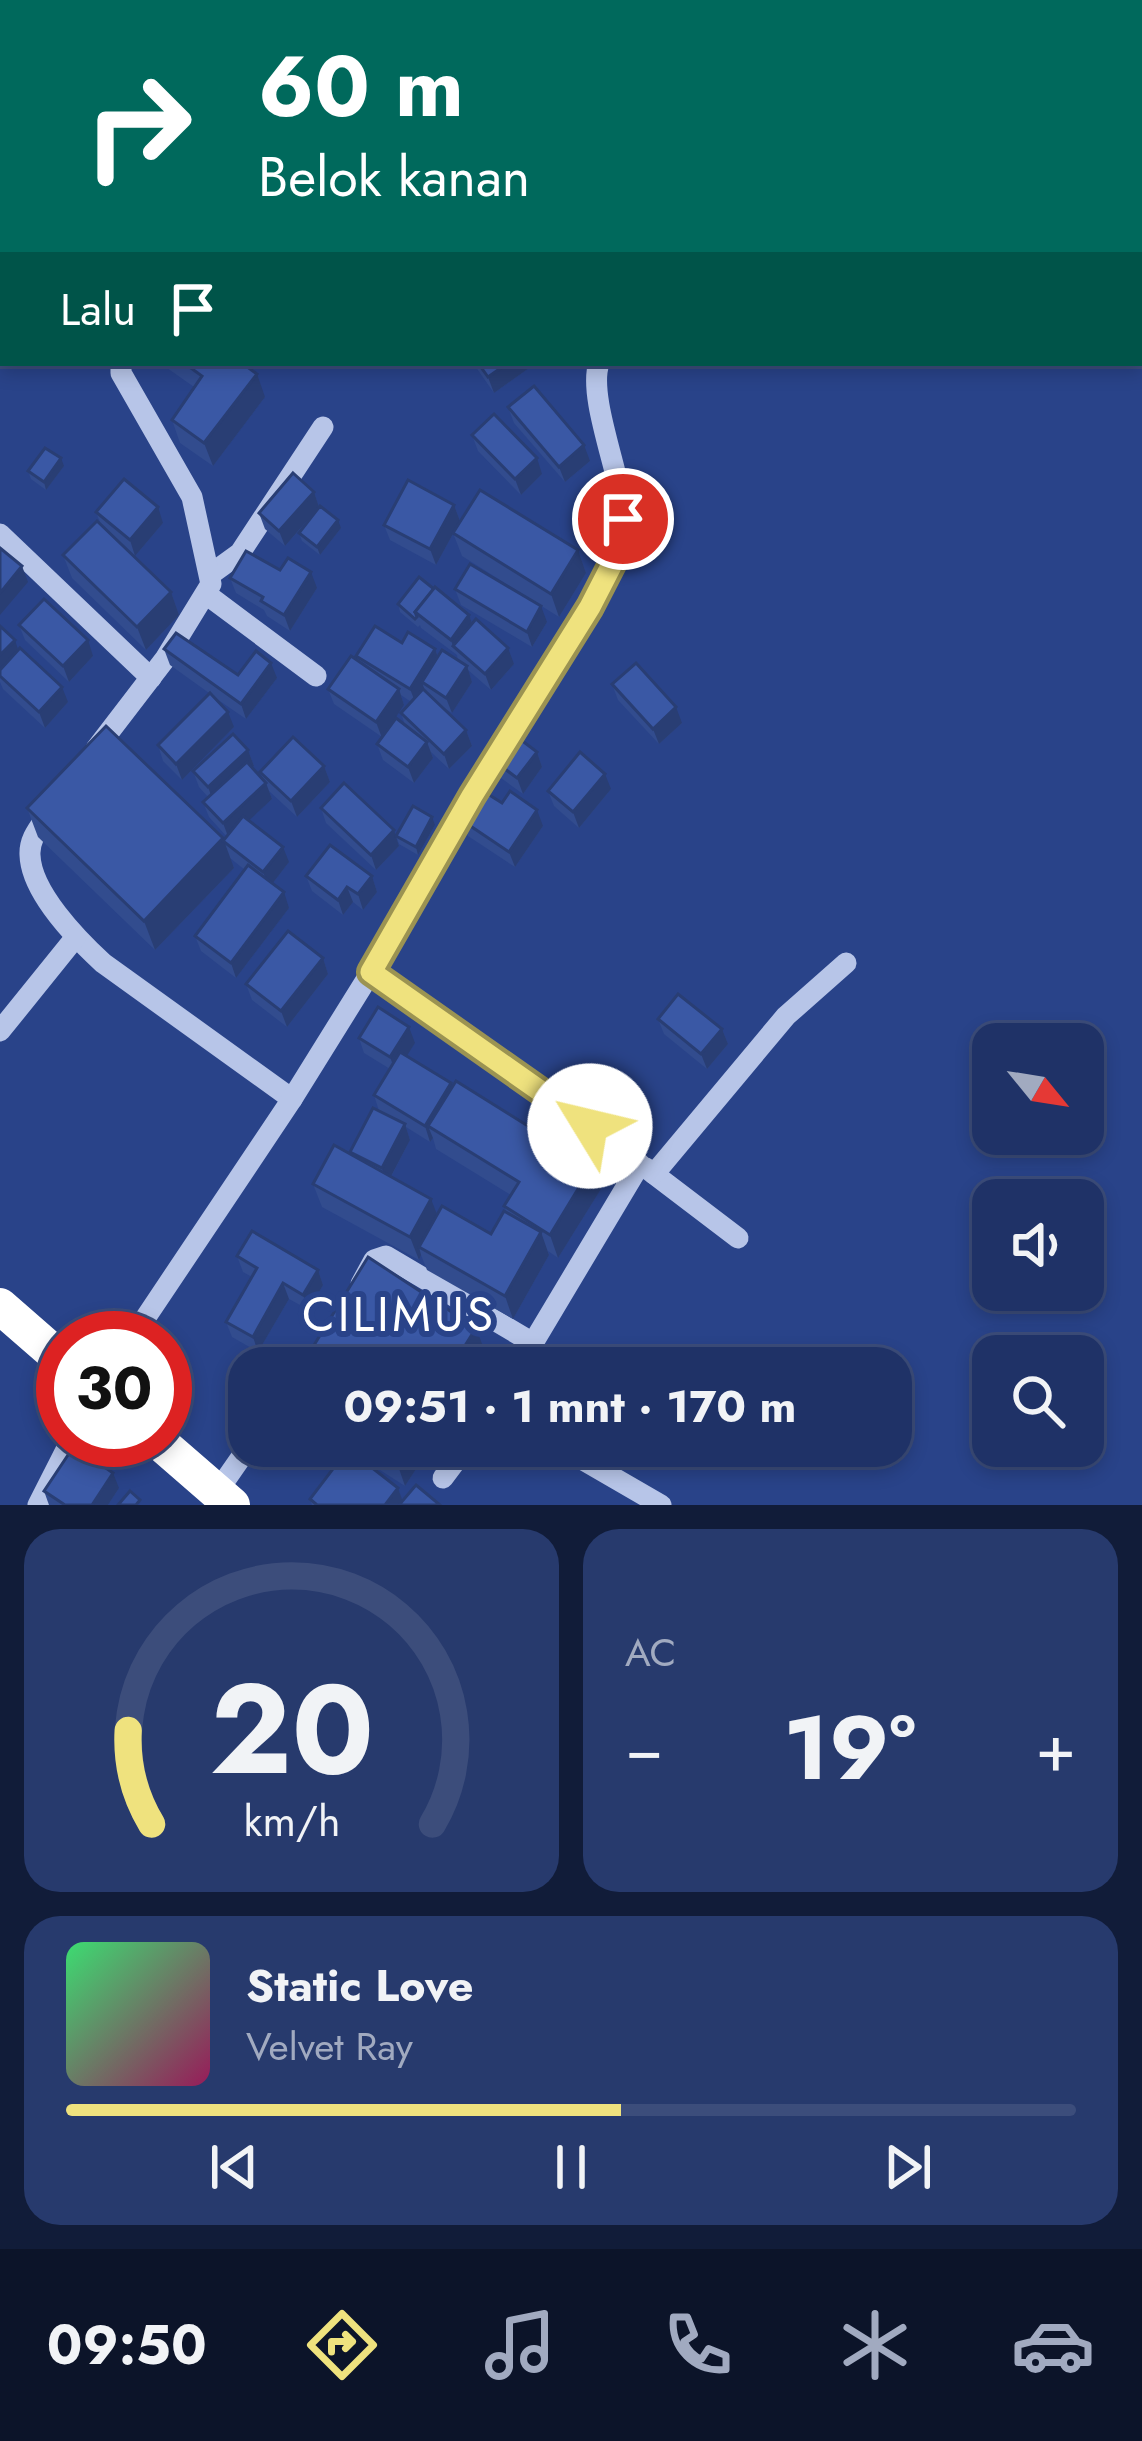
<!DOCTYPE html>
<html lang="id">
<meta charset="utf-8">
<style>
:root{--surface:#1f3267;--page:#273a6d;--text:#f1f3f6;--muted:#a1aac0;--line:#3c4d7b;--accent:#efe27e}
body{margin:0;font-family:Jost,sans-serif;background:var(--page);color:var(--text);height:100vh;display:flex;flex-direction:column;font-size:45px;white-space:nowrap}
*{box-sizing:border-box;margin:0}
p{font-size:39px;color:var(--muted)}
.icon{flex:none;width:66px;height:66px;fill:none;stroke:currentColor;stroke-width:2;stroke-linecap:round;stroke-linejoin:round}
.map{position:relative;height:1505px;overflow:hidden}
.sheet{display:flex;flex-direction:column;gap:24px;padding:24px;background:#111c39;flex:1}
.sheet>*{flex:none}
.top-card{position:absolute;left:0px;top:0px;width:1143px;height:366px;box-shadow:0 6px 18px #0003,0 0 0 3px var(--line);background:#00695c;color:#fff;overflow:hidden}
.needle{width:78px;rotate:120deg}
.tools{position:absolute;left:972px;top:1023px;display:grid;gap:24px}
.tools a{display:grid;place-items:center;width:132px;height:132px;border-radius:24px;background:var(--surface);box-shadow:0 6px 18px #0003,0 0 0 3px var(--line);font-size:60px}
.speed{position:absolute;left:36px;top:1311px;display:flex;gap:24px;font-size:60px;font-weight:700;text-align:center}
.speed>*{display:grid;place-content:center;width:156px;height:156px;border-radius:50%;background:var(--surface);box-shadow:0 6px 18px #0003,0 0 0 3px var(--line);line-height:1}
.speed .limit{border:18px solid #d22;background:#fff;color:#111}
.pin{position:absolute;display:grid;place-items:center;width:102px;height:102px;color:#fff;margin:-51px;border:6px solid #fff;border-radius:50%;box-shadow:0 3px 12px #0007}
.me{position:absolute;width:132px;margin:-66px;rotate:306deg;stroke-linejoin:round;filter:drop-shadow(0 0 9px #0008)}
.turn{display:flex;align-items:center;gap:42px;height:252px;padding:0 60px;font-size:54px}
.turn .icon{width:156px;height:156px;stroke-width:2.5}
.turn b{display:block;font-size:84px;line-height:102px}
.then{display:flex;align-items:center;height:114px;padding:0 60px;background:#0003;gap:24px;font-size:45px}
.big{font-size:90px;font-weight:700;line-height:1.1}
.sheet .card{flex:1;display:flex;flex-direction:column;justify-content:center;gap:18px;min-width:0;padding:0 42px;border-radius:36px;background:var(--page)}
.sheet .dial{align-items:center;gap:0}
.dial svg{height:312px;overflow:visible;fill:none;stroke:var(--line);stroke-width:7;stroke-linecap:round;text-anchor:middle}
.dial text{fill:var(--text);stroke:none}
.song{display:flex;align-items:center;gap:36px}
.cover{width:144px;height:144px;border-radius:18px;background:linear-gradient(135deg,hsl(140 70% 55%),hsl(330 70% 35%))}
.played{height:12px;border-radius:6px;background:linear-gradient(90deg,var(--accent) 55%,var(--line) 55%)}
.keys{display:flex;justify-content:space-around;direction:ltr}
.heat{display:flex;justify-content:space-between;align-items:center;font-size:66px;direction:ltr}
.sheet .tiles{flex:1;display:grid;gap:24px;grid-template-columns:1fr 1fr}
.card:last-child{grid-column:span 2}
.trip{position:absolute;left:228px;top:1347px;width:684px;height:120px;border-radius:36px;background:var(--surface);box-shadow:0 6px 18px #0003,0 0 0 3px var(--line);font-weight:700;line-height:120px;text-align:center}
.tab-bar{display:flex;height:192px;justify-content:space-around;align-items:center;background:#0c1429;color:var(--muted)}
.tab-bar .icon{width:84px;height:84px}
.tab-bar .current{color:var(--accent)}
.tab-bar b{font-size:54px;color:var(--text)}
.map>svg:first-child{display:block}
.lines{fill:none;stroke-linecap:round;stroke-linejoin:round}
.minor{stroke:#b7c5e8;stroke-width:21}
.highway{stroke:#fff;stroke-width:36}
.wall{fill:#324c8e;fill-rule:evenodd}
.shaded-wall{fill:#293e74}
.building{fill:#3a58a5;stroke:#293e74;stroke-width:3}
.route-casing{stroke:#9b9352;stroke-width:30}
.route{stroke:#efe27e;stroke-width:21}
.labels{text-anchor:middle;stroke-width:12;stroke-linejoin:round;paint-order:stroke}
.quarter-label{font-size:48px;letter-spacing:3px;fill:#fff;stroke:#294389}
</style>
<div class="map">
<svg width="1142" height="1505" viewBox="0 0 1142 1505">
<rect width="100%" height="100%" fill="#294389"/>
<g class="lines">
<!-- minor -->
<g class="minor">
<path d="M 827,3 L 828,0"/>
<path d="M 0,534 L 151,678"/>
<path d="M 211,574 L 240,553 L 323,427"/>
<path d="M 206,594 L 316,676"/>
<path d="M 96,749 L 165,659 L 211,584 L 192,497 L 121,373 L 121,363"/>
<path d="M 49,813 C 40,827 29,838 30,855 C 31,892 77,939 103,963 L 292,1099"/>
<path d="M 371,972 L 640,1164 L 533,1343"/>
<path d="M 0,1031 L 75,938"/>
<path d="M 646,1168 L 738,1238"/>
<path d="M 654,1174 L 786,1016 L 846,963"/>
<path d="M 361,1284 L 374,1260 L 386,1256 L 533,1343 L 518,1368"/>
<path d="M 132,1338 L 292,1099 L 371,972 L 471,796 L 609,572 C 614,561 623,548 625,536 C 629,492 586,401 599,363"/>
<path d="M 559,1446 L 661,1505"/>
<path d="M 443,1478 L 467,1446"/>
<path d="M 217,1492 L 249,1446"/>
<path d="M 38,1505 L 71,1440"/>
</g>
<!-- highway -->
<g class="highway">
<path d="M 0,1306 L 63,1361"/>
<path d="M 157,1440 L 232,1505"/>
</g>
</g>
<!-- wall -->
<g class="wall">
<path d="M 160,363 L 242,363 L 265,397 L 213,466 L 180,443 L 172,420 L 194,387 Z"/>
<path d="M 473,363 L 536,363 L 494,393 Z"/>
<path d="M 508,407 L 590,461 L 565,482 L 514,423 Z"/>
<path d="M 472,435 L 542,474 L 521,495 L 478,451 Z"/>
<path d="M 64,466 L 46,490 L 31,479 L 28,471 Z"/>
<path d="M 314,492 L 319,507 L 341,528 L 320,555 L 302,541 L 299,533 L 318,509 L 285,546 L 265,529 L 259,513 Z"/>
<path d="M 454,505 L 460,521 L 436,565 L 390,540 L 384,525 Z"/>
<path d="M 96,512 L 163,523 L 135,556 L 118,541 L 171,592 L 179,615 L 146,650 L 72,578 L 63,555 L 101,525 Z"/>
<path d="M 453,533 L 578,550 L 586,573 L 559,617 L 462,556 Z"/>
<path d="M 280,570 L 317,588 L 290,631 L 267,616 L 264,610 L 236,593 L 230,578 Z"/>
<path d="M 455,589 L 547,622 L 532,647 L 461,605 Z"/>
<path d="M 398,604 L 469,615 L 472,623 L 514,664 L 491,690 L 468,670 L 472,682 L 452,713 L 442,707 L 466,730 L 472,746 L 449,769 L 431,752 L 433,758 L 414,783 L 383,760 L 377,744 L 382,737 L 334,704 L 328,689 L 359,661 L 356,656 L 402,643 L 435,649 L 438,656 L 458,661 L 457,655 L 421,628 L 420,625 L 418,627 L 400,612 ZM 401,695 L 411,702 L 401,713 L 405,725 L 383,736 L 404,705 Z"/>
<path d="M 19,625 L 93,656 L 69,682 L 25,640 Z"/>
<path d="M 0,626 L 18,650 L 68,702 L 45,728 L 3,689 L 0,682 Z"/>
<path d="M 164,649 L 238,675 L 277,678 L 246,719 L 211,695 L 234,727 L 182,780 L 163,761 L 158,745 L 209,693 L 170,665 Z"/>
<path d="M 612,684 L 682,723 L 659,744 L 618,700 Z"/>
<path d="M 248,750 L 254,766 L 252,768 L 263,780 L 260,772 L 324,766 L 330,782 L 297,817 L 269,791 L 272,799 L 249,820 L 289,862 L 272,884 L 289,908 L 236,978 L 201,951 L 195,936 L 245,870 L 230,858 L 234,868 L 155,950 L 38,837 L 27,808 L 224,841 L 227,837 L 209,817 L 203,802 L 208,797 L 199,787 L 193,771 Z"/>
<path d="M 537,752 L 542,767 L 523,794 L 494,773 L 489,757 Z"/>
<path d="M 611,789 L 579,828 L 554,806 L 548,791 Z"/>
<path d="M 502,803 L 543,826 L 515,867 L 468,836 L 463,821 Z"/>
<path d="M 321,808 L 394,830 L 399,846 L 376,870 L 326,823 Z"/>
<path d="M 435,825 L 418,855 L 399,844 L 396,836 Z"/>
<path d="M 306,876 L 372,876 L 377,892 L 363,910 L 353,902 L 343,915 L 312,891 Z"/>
<path d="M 323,958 L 328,974 L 287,1027 L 252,1000 L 246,984 Z"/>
<path d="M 658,1019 L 722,1029 L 728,1044 L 707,1069 L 664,1034 Z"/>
<path d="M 359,1038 L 415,1043 L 406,1056 L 451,1083 L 452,1087 L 601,1189 L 558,1258 L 548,1251 L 549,1255 L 513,1319 L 427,1270 L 421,1255 L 419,1260 L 322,1207 L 313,1184 L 351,1154 L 350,1152 L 379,1111 L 374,1095 L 390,1069 L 364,1053 ZM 406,1127 L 430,1142 L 433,1138 L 436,1149 L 511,1195 L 504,1206 L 507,1213 L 491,1234 L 437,1214 L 391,1177 L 410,1140 Z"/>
<path d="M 237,1256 L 318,1270 L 323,1285 L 309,1310 L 289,1299 L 258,1352 L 232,1337 L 226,1322 L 252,1277 L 243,1272 Z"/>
<path d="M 341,1446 L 431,1446 L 405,1486 L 358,1456 L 398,1488 L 402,1501 L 440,1505 L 312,1505 L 310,1499 L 348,1450 Z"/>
<path d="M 119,1488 L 108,1505 L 49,1505 L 44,1491 Z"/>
</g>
<!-- shaded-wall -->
<g class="shaded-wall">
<path d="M 508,363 L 536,363 L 494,393 L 488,377 Z"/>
<path d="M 257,374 L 265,397 L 213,466 L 204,443 Z"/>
<path d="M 584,445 L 590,461 L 565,482 L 559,467 Z"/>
<path d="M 61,458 L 64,466 L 46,490 L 44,482 Z"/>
<path d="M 537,458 L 542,474 L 521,495 L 515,479 Z"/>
<path d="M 314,492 L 319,507 L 285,546 L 279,531 Z"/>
<path d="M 454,505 L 460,521 L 436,565 L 430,549 Z"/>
<path d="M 158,507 L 163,523 L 135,556 L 130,540 Z"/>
<path d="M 338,520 L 341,528 L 320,555 L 317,547 Z"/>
<path d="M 578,550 L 586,573 L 559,617 L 551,594 Z"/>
<path d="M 22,566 L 28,582 L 0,615 L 0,593 Z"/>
<path d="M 311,572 L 317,588 L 290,631 L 284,615 Z"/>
<path d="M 171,592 L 179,615 L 146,650 L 137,627 Z"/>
<path d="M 541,606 L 547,622 L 532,647 L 527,632 Z"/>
<path d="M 469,615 L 475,631 L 453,646 L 456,655 L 451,640 Z"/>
<path d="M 15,640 L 20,656 L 0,676 L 0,655 Z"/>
<path d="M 88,640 L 93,656 L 69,682 L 63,666 Z"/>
<path d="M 508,648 L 514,664 L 491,690 L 485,674 Z"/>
<path d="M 435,649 L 441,665 L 422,682 L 425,691 L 416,704 L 410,689 Z"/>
<path d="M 271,663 L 277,678 L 246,719 L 241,704 Z"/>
<path d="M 467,666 L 472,682 L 452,713 L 446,698 Z"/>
<path d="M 62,687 L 68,702 L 45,728 L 39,712 Z"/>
<path d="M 399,689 L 404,705 L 382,738 L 376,722 Z"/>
<path d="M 676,707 L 682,723 L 659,744 L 653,729 Z"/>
<path d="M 228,712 L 234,727 L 182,780 L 176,764 Z"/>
<path d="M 466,730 L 472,746 L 449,769 L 444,754 Z"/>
<path d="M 427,742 L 433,758 L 414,783 L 408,767 Z"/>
<path d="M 248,750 L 254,766 L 214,803 L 208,787 Z"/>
<path d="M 537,752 L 542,767 L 523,794 L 517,778 Z"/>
<path d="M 324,766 L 330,782 L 297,817 L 291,801 Z"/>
<path d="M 605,774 L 611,789 L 579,828 L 573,812 Z"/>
<path d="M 266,783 L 272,799 L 229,839 L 223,823 Z"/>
<path d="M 537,810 L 543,826 L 515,867 L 509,852 Z"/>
<path d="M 432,817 L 435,825 L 418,855 L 416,847 Z"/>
<path d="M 394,830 L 399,846 L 376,870 L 371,855 Z"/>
<path d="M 223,838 L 234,868 L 155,950 L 144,921 Z"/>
<path d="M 283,847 L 289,862 L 269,888 L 263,872 Z"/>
<path d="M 372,876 L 377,892 L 363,910 L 358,894 Z"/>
<path d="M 347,887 L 353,902 L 343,915 L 338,900 Z"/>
<path d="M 284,892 L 289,908 L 236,978 L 231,963 Z"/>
<path d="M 323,958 L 328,974 L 287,1027 L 281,1011 Z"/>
<path d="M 409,1027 L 415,1043 L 396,1073 L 390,1057 Z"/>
<path d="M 722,1029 L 728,1044 L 707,1069 L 701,1054 Z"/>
<path d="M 451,1083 L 456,1099 L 428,1126 L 433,1138 L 430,1142 L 425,1126 Z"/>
<path d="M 405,1124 L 410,1140 L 387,1184 L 382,1168 Z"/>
<path d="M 592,1166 L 601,1189 L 558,1258 L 550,1235 Z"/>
<path d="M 431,1199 L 440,1222 L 419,1247 L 421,1255 L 419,1260 L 410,1237 Z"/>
<path d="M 541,1232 L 549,1255 L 513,1319 L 505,1296 Z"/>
<path d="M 318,1270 L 323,1285 L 309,1310 L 303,1295 Z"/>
<path d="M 283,1283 L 289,1299 L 258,1352 L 253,1337 Z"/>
<path d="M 476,1328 L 487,1357 L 480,1368 L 451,1368 Z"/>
<path d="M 401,1446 L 431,1446 L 405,1486 L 395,1457 Z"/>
<path d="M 113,1473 L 119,1488 L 108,1505 L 92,1505 Z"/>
<path d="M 398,1488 L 404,1505 L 385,1505 Z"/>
</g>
<!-- building -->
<g class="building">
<path d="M 184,363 L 242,363 L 257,374 L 204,443 L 172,420 L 202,376 Z"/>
<path d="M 478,363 L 508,363 L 488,377 Z"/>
<path d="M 534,386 L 584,445 L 559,467 L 508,407 Z"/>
<path d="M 494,414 L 537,458 L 515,479 L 472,435 Z"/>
<path d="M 45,448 L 61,458 L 44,482 L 28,471 Z"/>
<path d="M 293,473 L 314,492 L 279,531 L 259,513 Z"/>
<path d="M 124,479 L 158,507 L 130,540 L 96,512 Z"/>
<path d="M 408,480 L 454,505 L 430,549 L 384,525 Z"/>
<path d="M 480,490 L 578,550 L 551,594 L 453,533 Z"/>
<path d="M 320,506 L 338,520 L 317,547 L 299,533 Z"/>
<path d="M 97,521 L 171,592 L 137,627 L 63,555 Z"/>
<path d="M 0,548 L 22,566 L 0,593 Z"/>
<path d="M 246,551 L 280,570 L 288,558 L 311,572 L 284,615 L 261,601 L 263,597 L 230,578 Z"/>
<path d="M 470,564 L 541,606 L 527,632 L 455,589 Z"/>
<path d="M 419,577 L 434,589 L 415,612 L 417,617 L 415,619 L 398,604 Z"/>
<path d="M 435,587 L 469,615 L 451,640 L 415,612 Z"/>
<path d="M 44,599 L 88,640 L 63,666 L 19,625 Z"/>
<path d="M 476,619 L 508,648 L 485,674 L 453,646 Z"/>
<path d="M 0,626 L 15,640 L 0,655 Z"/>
<path d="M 375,626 L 402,643 L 408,632 L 435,649 L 410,689 L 356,656 Z"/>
<path d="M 176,633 L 238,675 L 256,651 L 271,663 L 241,704 L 164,649 Z"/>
<path d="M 20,648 L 62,687 L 39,712 L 0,676 L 0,670 Z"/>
<path d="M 442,650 L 467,666 L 446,698 L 422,682 Z"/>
<path d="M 351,656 L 399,689 L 376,722 L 328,689 Z"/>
<path d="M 636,663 L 676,707 L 653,729 L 612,684 Z"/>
<path d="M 423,689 L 466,730 L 444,754 L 401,713 Z"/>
<path d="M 210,693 L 228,712 L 176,764 L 158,745 Z"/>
<path d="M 396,718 L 427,742 L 408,767 L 377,744 Z"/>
<path d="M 106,726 L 223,838 L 144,921 L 27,808 Z"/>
<path d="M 508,730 L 537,752 L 517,778 L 489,757 Z"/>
<path d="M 233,734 L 248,750 L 208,787 L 193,771 Z"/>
<path d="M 293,737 L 324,766 L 291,801 L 260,772 Z"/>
<path d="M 580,752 L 605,774 L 573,812 L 548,791 Z"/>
<path d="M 247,762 L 266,783 L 223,823 L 203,802 Z"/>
<path d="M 344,783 L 394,830 L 371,855 L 321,808 Z"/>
<path d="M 483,791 L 502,803 L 510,791 L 537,810 L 509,852 L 463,821 Z"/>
<path d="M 413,806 L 432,817 L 416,847 L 396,836 Z"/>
<path d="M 243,816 L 283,847 L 263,872 L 223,841 Z"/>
<path d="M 330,845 L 372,876 L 358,894 L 347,887 L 338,900 L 306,876 Z"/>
<path d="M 248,865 L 284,892 L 231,963 L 195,936 Z"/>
<path d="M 288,931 L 323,958 L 281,1011 L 246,984 Z"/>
<path d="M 678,994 L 722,1029 L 701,1054 L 658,1019 Z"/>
<path d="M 378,1007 L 409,1027 L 390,1057 L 359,1038 Z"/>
<path d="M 400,1052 L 451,1083 L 425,1126 L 374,1095 Z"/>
<path d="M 456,1081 L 592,1166 L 550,1235 L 504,1206 L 519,1182 L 428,1126 Z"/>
<path d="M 373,1108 L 405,1124 L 382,1168 L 350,1152 Z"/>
<path d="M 334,1145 L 431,1199 L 410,1237 L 313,1184 Z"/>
<path d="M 442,1206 L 491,1234 L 504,1211 L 541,1232 L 505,1296 L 419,1247 Z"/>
<path d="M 252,1231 L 318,1270 L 303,1295 L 283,1283 L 253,1337 L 226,1322 L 257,1268 L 237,1256 Z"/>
<path d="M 368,1257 L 476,1328 L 451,1368 L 300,1368 Z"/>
<path d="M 74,1446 L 113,1473 L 92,1505 L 65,1505 L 44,1491 Z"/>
<path d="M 378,1446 L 401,1446 L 395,1457 Z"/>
<path d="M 348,1449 L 398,1488 L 385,1505 L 317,1505 L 310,1499 Z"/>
<path d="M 416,1485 L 440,1505 L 399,1505 Z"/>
<path d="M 130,1491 L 140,1500 L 136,1505 L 118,1505 Z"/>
</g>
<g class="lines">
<defs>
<path id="route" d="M 590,1126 L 371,972 L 472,796 L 590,607 L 625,539 L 623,519"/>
</defs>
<!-- route casing -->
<use href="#route" class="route-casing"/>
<!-- route -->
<use href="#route" class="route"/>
</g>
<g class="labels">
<!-- quarter labels -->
<g class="quarter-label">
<text x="399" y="1331">CILIMUS</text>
</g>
</g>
</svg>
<div class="tools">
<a><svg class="needle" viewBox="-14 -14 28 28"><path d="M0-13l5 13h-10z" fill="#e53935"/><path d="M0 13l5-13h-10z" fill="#a1aac0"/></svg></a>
<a><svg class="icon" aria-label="sound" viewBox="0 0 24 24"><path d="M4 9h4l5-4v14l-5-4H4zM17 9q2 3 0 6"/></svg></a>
<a><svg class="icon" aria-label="search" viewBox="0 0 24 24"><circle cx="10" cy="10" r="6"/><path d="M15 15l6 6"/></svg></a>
</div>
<div class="speed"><div class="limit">30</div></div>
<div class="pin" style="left:623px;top:519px;background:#d93025"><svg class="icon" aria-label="arrive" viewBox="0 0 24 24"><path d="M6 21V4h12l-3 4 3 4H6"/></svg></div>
<svg class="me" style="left:590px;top:1126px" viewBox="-20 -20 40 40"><circle r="19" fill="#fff"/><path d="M0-13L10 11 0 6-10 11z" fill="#efe27e"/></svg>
<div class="trip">09:51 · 1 mnt · 170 m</div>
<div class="top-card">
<div class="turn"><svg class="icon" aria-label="right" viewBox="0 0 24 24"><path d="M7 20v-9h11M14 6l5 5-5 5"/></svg><div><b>60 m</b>Belok kanan</div></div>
<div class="then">Lalu<svg class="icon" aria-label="arrive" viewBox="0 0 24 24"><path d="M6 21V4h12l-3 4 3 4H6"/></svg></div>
</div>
</div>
<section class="sheet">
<div class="tiles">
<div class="card dial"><svg viewBox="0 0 100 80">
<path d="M14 69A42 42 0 1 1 86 69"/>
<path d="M14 69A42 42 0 0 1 8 45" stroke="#efe27e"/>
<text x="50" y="56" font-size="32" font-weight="700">20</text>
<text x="50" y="72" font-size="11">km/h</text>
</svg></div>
<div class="card"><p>AC</p>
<div class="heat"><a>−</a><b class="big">19°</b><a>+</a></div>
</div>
<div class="card">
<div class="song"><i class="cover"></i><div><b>Static Love</b><p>Velvet Ray</p></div></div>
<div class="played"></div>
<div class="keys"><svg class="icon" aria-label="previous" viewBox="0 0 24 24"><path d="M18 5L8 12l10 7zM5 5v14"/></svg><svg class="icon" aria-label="pause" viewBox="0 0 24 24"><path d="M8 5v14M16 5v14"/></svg><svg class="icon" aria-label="next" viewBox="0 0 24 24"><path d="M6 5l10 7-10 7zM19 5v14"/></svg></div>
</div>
</div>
</section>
<nav class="tab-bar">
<b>09:50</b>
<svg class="icon current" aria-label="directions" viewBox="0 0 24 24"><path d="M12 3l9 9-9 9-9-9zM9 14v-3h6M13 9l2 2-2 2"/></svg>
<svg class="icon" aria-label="music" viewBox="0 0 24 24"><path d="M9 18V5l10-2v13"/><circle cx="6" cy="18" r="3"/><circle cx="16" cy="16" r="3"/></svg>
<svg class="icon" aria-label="phone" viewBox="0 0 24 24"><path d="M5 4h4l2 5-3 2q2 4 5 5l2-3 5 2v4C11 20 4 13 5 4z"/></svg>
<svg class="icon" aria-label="climate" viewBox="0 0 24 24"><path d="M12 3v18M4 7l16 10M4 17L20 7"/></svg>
<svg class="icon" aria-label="car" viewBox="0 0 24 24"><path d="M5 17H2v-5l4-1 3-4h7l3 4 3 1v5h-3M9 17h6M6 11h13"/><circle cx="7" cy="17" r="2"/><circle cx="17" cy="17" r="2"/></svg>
</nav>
